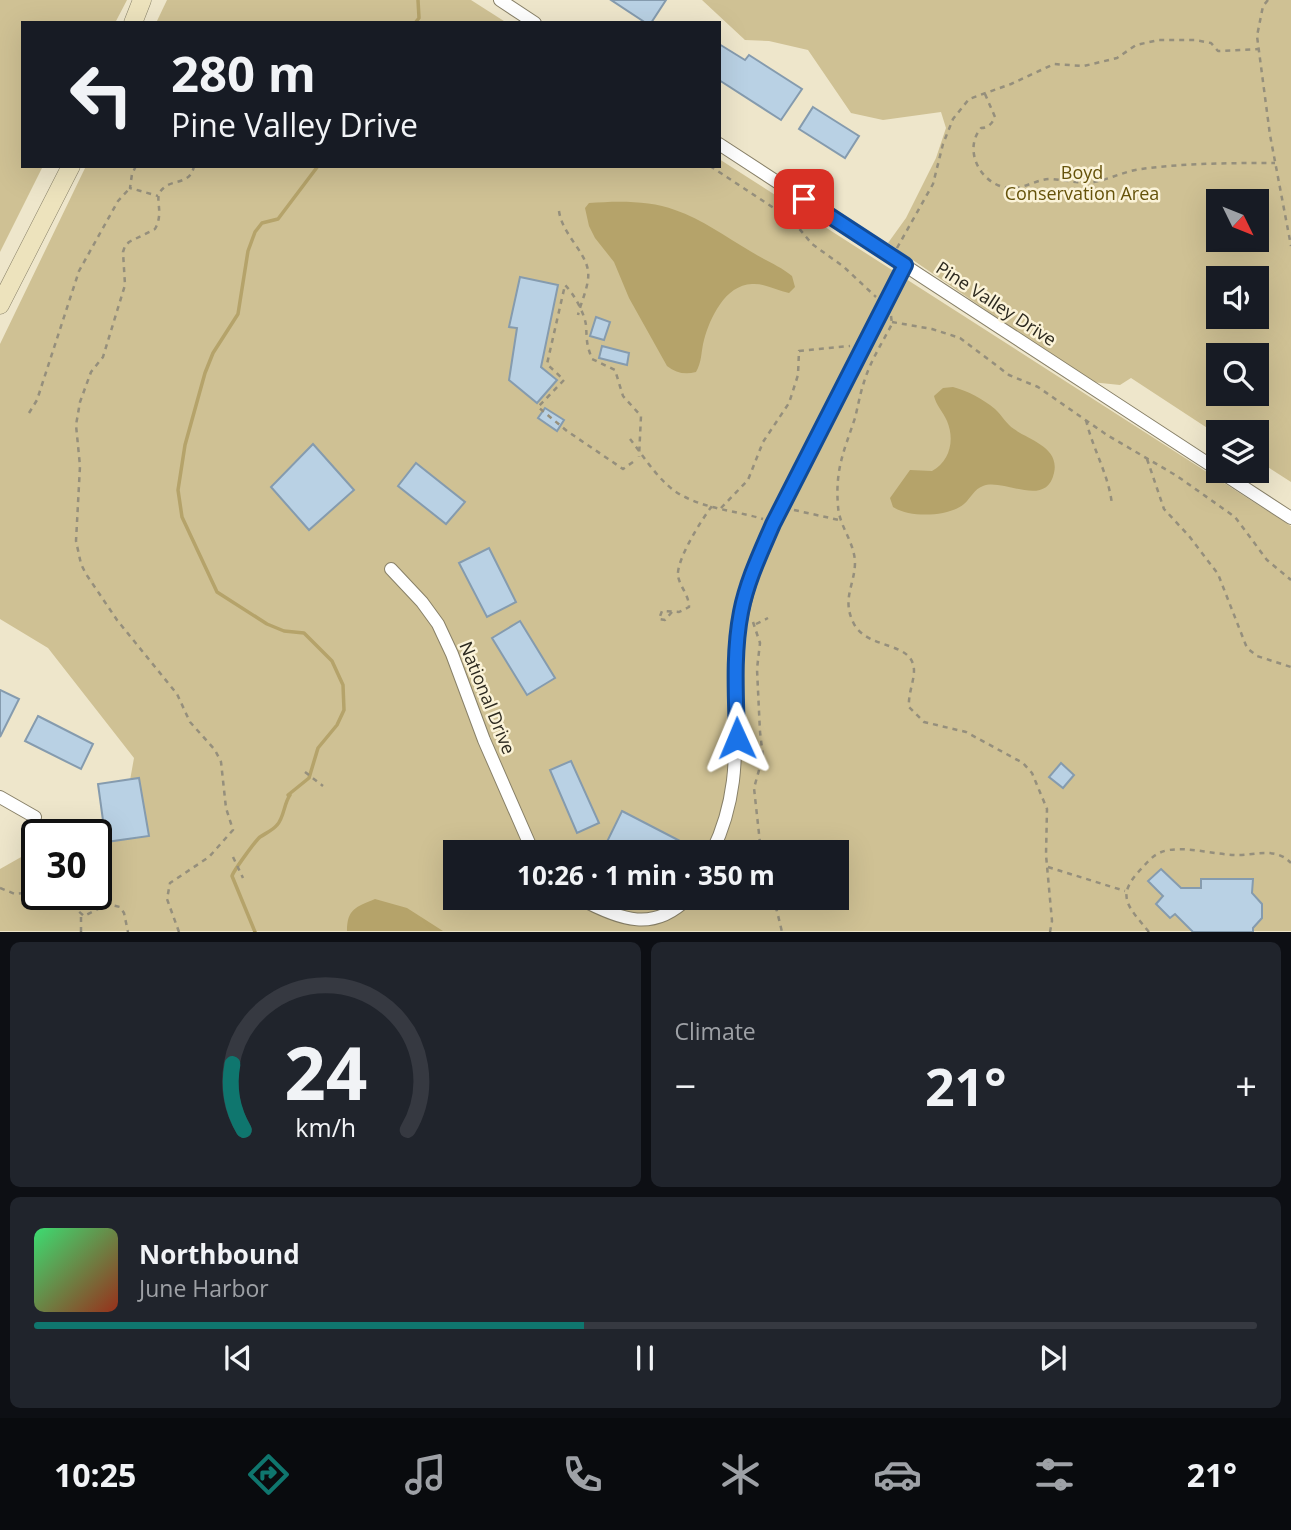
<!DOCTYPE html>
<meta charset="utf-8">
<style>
:root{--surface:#171b24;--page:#20242c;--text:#f1f3f6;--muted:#9ea1a6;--line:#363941;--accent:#0f766e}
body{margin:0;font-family:"Open Sans",sans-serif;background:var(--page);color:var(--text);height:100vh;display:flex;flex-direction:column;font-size:26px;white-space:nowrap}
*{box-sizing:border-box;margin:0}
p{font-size:23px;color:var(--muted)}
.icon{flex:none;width:38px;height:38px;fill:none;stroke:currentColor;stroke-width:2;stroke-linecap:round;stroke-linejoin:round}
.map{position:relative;height:932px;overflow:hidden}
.panel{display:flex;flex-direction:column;gap:10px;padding:10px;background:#0d0f14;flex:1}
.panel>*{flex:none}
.hud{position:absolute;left:21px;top:21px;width:700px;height:147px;border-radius:0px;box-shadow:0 7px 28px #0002;background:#171b24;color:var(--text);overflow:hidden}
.needle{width:46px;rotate:133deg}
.controls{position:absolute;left:1206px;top:189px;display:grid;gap:14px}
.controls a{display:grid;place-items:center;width:63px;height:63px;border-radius:0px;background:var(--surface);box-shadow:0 7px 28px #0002;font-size:35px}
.speed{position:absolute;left:21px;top:819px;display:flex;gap:14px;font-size:35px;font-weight:700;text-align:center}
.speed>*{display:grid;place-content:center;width:91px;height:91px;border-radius:50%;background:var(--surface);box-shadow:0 7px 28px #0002;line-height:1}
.speed .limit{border:4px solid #111;border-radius:10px;background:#fff;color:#111}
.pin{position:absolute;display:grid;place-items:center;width:60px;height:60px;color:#fff;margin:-30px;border-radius:14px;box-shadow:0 4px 10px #0006}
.me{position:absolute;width:77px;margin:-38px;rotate:359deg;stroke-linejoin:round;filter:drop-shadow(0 0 5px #0008)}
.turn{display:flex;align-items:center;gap:24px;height:147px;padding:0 35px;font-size:32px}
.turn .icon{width:91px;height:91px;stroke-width:2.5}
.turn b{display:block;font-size:49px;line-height:60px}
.big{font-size:52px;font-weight:700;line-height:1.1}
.panel .tile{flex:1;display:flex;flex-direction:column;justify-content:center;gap:10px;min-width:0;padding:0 24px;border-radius:10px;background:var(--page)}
.panel .dial{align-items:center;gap:0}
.dial svg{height:182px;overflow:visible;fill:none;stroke:var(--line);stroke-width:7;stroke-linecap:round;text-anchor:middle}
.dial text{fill:var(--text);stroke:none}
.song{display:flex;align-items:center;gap:21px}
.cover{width:84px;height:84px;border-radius:10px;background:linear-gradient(135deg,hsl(140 70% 55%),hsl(10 70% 35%))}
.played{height:7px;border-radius:4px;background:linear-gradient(90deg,var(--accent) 45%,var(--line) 45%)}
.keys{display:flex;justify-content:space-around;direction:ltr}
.heat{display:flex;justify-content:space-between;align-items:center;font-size:38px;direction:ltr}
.panel .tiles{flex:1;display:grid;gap:10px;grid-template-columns:1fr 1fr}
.tile:last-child{grid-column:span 2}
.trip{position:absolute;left:443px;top:840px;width:406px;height:70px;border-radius:0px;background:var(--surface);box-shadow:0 7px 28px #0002;font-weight:700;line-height:70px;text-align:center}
.dock{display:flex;height:112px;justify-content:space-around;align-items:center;background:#090b0e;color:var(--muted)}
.dock .icon{width:49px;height:49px}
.dock .active{color:var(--accent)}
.dock b{font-size:32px;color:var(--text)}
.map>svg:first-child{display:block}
.green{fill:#cfc194;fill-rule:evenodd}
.water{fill:#b5a36a}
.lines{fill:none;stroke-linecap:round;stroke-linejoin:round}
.stream{stroke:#b5a36a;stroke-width:3.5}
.building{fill:#b9d1e4;stroke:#859bae;stroke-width:2}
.minor-casing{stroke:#888068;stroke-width:14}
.secondary-casing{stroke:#888068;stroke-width:19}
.path{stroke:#958f7c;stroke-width:2.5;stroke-dasharray:5 5;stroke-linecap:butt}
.minor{stroke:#fff;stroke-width:12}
.secondary{stroke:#ede3bd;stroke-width:18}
.route-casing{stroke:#114b97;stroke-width:18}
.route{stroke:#1a73e8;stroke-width:12}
.labels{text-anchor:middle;stroke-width:5;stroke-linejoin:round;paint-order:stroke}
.park-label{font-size:18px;fill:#65520a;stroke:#fbf3d8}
.street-label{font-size:18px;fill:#2c291f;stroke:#fbf3d8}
</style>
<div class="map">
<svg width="1291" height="932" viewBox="0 0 1291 932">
<rect width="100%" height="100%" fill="#eee6cb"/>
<!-- green -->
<g class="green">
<path d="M 0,0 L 127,0 L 115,23 L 23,23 L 23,166 L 43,166 L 0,252 Z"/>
<path d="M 167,0 L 471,0 L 507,23 L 156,23 Z"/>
<path d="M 702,0 L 1291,0 L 1291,482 L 1257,460 L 1256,432 L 1218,432 L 1218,435 L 1131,378 L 1120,385 L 1091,382 L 888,243 L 906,218 L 936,158 L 946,128 L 941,112 L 883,120 L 851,113 L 808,50 L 769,41 L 745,40 ZM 1218,201 L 1256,201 L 1256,240 L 1218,240 ZM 1218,278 L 1256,278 L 1256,317 L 1218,317 ZM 1218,355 L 1256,355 L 1256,394 L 1218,394 Z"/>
<path d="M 719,159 L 1291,526 L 1291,931 L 0,931 L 0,869 L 30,852 L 37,852 L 37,894 L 96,894 L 96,846 L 122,825 L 134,758 L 48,648 L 0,619 L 0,344 L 86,166 L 719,166 ZM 455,852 L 836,852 L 836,898 L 455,898 Z"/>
</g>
<!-- water -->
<g class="water">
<path d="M 589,203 C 616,201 649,200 675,210 C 702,219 726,237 750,251 C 764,260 779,265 792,276 L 795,287 L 789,293 C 777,291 765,283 752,284 C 725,285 710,318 704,340 C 701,351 702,362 696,372 C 685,375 676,373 667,366 L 629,298 L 614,262 L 595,238 L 589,226 L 585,208 Z"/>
<path d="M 953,387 C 968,391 983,399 995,409 C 1002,415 1006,424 1014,429 C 1029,440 1060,447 1054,473 C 1046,509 1004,478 983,486 C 974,489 971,498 964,504 C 949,517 909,518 893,507 L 890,498 L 910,470 L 932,471 C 950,461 955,440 947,421 C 943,412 936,405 934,396 L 943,388 Z"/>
<path d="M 375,899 L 407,908 L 443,931 L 347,931 C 347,909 356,907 375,899 Z"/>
</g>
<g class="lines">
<!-- stream -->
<g class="stream">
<path d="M 415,23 L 419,18 L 418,0"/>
<path d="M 255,932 L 232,876 C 234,870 256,840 260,837 C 266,833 273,830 277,825 C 284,818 284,803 290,795 L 288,795 L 309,778 L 318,748 L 337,725 L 344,710 L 343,685 L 332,661 L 304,633 L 284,631 L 267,624 L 217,592 L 182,517 L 178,490 L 185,445 L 205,373 L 213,353 L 238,314 L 248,251 L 255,232 L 262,223 L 278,219 L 318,166"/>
</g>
</g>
<!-- building -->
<g class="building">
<path d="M 611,0 L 666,0 L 651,23 L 646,23 Z"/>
<path d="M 719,44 L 745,60 L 749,55 L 802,89 L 781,120 L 719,80 Z"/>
<path d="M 813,107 L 859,136 L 845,158 L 799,129 Z"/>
<path d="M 520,277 L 558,285 L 541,367 L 557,380 L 537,403 L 509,380 L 517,328 L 509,327 Z"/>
<path d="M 596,317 L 610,322 L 604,340 L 590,336 Z"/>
<path d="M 602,346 L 629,353 L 627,365 L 599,358 Z"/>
<path d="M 545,408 L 564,420 L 557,431 L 538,418 Z"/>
<path d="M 313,444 L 354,490 L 309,530 L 271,487 Z"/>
<path d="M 416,463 L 465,502 L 446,524 L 398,486 Z"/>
<path d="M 489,548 L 516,602 L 487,617 L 459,563 Z"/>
<path d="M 520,621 L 555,678 L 527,695 L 492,638 Z"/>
<path d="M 0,690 L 19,699 L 0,737 Z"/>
<path d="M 38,716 L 93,744 L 81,769 L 25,741 Z"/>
<path d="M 571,761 L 599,823 L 577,833 L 550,770 Z"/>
<path d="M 1061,763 L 1074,775 L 1063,788 L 1049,777 Z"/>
<path d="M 139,778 L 149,836 L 106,842 L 98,784 Z"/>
<path d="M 622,811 L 680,841 L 674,852 L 602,852 Z"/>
<path d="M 1161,869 L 1181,888 L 1201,888 L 1201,879 L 1253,879 L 1252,893 L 1262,904 L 1262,918 L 1253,928 L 1253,932 L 1193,932 L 1175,914 L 1170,918 L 1156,904 L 1163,896 L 1148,881 Z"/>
</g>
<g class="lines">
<defs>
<g id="minor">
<path d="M 500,0 L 535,23"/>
<path d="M 719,144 L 1218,470"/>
<path d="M 1219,471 L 1291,518"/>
<path d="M 391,569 L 422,602 L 438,624 L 452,654 L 484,740 L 533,852"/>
<path d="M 0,797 L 35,817"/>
<path d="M 712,852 C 744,787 733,731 736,663 C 738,613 753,569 773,524 L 905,265"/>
<path d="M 579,898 C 622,921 654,932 688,898"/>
</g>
<g id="secondary">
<path d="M 133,23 L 142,0"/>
<path d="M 0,305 L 71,166"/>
</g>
</defs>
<!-- minor casing -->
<use href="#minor" class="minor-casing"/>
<!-- secondary casing -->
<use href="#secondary" class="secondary-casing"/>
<!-- path -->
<g class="path">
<path d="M 1268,0 L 1263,6 L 1257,36 L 1270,135 L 1291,246"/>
<path d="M 985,94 L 995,117 C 992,124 988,128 981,128 C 961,152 984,190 1014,188 C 1027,187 1038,179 1051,179 C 1066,180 1079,184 1094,182 C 1110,179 1125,171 1141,169 C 1185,163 1231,163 1275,163"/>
<path d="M 136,166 L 132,174 L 130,188 L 158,196"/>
<path d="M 710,166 L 792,220 L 812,244 L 844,267 L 876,297"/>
<path d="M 559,211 C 562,234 586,252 588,271 C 590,284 581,302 578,315"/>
<path d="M 897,248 L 933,184 L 943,144 L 953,119 L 969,99 L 1011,84 L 1054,64 L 1084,66 L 1117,58 L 1136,45 L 1159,40 L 1195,40 L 1211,43 L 1218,51 L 1259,49"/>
<path d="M 891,316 L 892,324 C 882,343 870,362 864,382 C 860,394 858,406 855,418 C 844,451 835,469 838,506 C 839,526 854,541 855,562 C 855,585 841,599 854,624 C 868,650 913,641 914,670 C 914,682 908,694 909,707 L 924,722 L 966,732 L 1023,763 L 1032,773 L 1047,809 L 1046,855 L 1052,921 L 1050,932"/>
<path d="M 892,322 L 932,329 L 960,338 L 1009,375 L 1038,387 L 1107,435 L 1177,476 L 1235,517 L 1267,560 L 1291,580"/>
<path d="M 29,413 L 37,400 L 79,271 L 118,201 L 130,188"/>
<path d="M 1086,420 C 1093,450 1109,475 1112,505"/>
<path d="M 630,439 C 645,458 661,485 683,496 C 707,509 737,511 763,519"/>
<path d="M 1147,459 L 1164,509 L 1189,536 L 1218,574 L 1247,648 L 1257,656 L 1291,667"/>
<path d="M 633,462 L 623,469 L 567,431 L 538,407 L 564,380 L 547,364 L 565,285 C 574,294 584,312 586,325 C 587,341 586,343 592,359 L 615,370 L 623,396 L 641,416 L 639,457"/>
<path d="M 721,508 L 748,480 L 763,442 L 789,403 L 798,375 L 799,351 L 850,346"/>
<path d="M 794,510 L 839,520"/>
<path d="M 672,612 L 665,620 L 659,619 L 662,611 L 679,612 L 689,607 C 689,595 680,587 678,576 C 676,560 702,519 712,506"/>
<path d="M 753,622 L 760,643 L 757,669 L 760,732 L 763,756 L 754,788 L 761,852"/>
<path d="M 756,624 L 768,618"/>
<path d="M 305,772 L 323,786"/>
<path d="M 233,857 L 243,878"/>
<path d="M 1048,867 L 1125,891"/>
<path d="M 0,888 L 15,894 L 24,893 L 37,880"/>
<path d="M 71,894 L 77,910 L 84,916 L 108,904 L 120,907 L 124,913 L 128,932"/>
<path d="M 770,898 L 777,911 L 782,932"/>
<path d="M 81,932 L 81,915"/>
<path d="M 179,932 L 167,899 L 170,883 L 209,857 L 233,830 L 226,808 L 221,762 L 215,750 L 190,722 L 177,694 L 117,620 L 86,574 L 81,564 L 76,541 L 80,466 L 76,425 L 80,402 L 91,372 L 103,357 L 125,285 L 123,252 L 125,246 L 129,242 L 155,229 C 164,213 155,200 160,192 C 170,177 190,187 194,166"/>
<path d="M 1149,932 C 1127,905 1115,896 1142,868 C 1150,859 1156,852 1169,850 C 1190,847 1213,854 1234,855 C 1254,856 1275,846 1291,863"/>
</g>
<!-- minor -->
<use href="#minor" class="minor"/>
<!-- secondary -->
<use href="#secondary" class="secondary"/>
</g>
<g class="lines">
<defs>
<path id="route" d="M 737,738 C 736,696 733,653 741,612 C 747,581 761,552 773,524 L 905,265 L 804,199"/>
</defs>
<!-- route casing -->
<use href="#route" class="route-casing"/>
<!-- route -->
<use href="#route" class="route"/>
</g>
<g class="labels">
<!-- park labels -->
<g class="park-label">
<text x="1082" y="179">Boyd<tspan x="1082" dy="21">Conservation Area</tspan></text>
</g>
<!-- street labels -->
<g class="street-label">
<text transform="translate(996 304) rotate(33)" y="6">Pine Valley Drive</text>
<text transform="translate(487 698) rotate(68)" y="6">National Drive</text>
</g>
</g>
</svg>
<div class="controls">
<a><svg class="needle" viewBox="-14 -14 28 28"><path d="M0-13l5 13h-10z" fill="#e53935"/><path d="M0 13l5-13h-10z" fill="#9ea1a6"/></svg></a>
<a><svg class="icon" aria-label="sound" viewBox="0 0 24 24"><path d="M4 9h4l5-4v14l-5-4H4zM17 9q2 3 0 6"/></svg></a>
<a><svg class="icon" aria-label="search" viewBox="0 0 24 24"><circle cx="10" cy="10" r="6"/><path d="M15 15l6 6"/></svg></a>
<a><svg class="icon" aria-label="layers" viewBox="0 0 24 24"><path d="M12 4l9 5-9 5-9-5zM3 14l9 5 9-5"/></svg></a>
</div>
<div class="speed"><div class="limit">30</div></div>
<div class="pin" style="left:804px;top:199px;background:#d93025"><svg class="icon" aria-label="arrive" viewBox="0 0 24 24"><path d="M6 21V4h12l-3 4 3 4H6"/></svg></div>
<svg class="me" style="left:737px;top:738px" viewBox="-20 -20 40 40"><path d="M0-17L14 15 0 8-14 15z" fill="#1a73e8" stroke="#fff" stroke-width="4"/></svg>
<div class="trip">10:26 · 1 min · 350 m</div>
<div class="hud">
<div class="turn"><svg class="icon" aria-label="left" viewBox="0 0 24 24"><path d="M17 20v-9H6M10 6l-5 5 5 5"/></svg><div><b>280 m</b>Pine Valley Drive</div></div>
</div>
</div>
<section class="panel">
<div class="tiles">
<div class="tile dial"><svg viewBox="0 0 100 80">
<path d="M14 69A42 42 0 1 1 86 69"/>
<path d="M14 69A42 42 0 0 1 9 40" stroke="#0f766e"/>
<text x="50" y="56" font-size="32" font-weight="700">24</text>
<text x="50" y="72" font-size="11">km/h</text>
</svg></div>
<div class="tile"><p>Climate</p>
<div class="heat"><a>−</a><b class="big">21°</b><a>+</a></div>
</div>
<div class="tile">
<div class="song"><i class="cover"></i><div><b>Northbound</b><p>June Harbor</p></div></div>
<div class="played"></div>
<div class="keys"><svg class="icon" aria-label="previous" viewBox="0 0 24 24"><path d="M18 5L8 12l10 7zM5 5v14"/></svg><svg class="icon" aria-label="pause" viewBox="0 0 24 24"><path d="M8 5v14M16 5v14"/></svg><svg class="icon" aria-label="next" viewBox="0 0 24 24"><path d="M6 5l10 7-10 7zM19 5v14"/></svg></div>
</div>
</div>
</section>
<nav class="dock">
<b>10:25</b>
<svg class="icon active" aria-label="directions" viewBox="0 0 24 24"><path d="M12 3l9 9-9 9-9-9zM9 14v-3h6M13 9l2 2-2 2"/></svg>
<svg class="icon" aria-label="music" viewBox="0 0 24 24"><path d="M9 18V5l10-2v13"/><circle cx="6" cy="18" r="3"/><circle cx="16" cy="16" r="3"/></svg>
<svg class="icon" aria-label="phone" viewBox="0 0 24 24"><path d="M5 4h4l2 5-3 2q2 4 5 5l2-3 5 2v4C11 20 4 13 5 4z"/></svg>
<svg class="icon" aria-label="climate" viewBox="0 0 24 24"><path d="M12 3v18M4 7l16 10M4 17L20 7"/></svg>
<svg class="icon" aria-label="car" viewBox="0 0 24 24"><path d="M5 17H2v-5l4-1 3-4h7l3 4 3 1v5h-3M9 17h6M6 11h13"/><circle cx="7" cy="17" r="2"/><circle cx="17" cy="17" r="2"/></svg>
<svg class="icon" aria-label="filters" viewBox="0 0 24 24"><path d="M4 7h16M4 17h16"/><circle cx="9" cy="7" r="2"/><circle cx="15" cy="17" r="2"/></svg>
<b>21°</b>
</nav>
